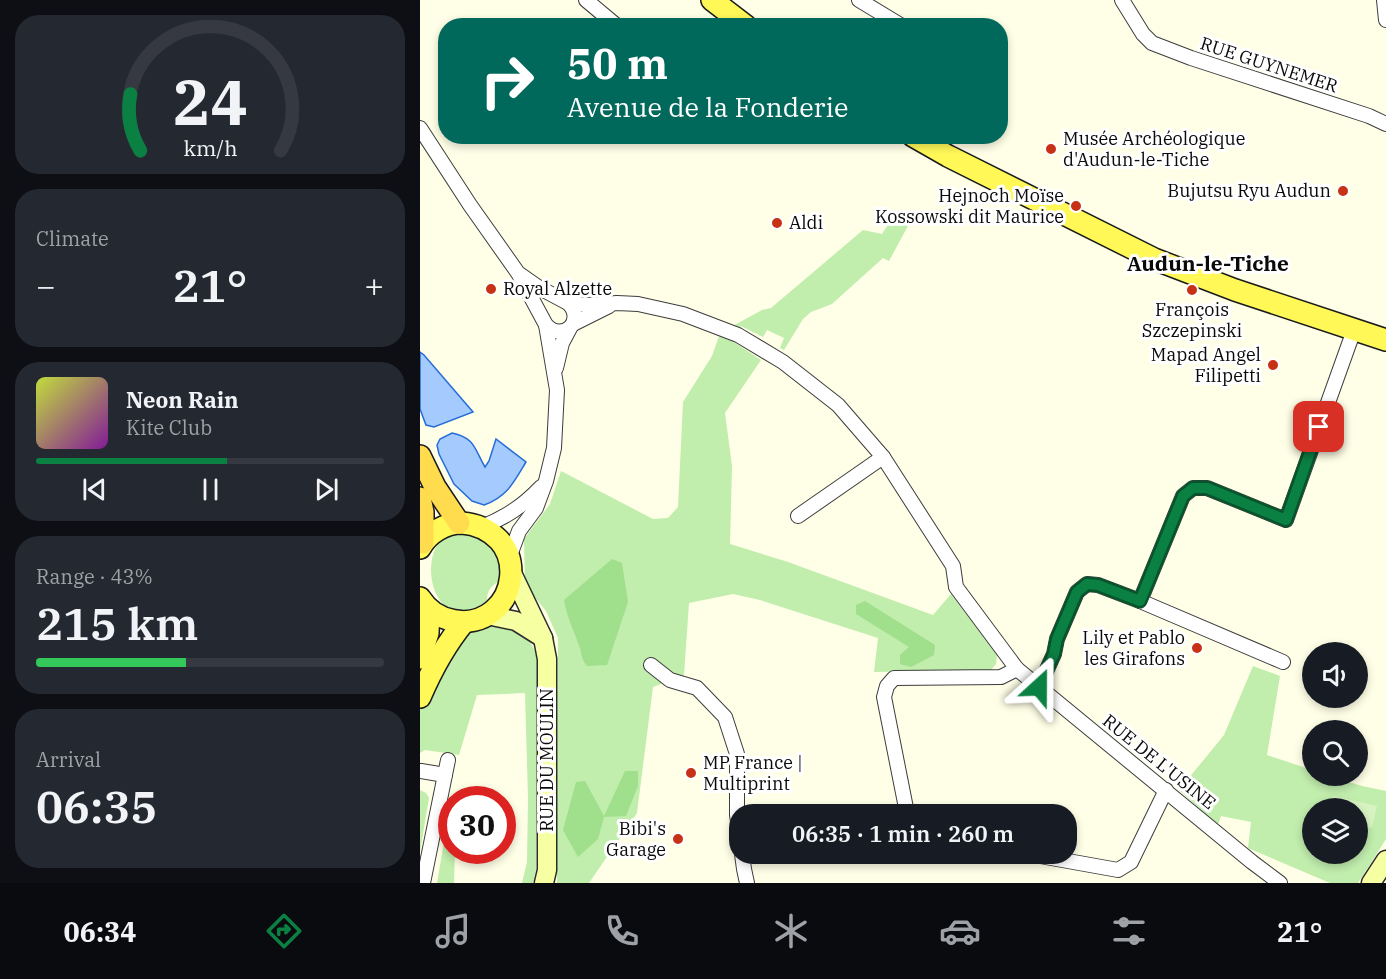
<!DOCTYPE html>
<meta charset="utf-8">
<style>
:root{--surface:#171b24;--page:#242831;--text:#f1f3f6;--muted:#9ea1a6;--line:#363941;--accent:#0b8043}
body{margin:0;font-family:"IBM Plex Serif",serif;background:var(--page);color:var(--text);height:100vh;display:flex;flex-direction:column;font-size:22px;white-space:nowrap}
*{box-sizing:border-box;margin:0}
p{font-size:20px;color:var(--muted)}
.icon{flex:none;width:33px;height:33px;fill:none;stroke:currentColor;stroke-width:2;stroke-linecap:round;stroke-linejoin:round}
.map{position:relative;flex:1;overflow:hidden}
.details{display:flex;flex-direction:column;gap:15px;padding:15px;background:#0d0f14;width:420px}
.details>*{flex:none}
.guide{position:absolute;left:18px;top:18px;width:570px;height:126px;border-radius:24px;box-shadow:0 3px 9px #0003;background:#00695c;color:#fff;overflow:hidden}
.controls{position:absolute;left:882px;top:642px;display:grid;gap:12px}
.controls a{display:grid;place-items:center;width:66px;height:66px;border-radius:50%;background:var(--surface);box-shadow:0 3px 9px #0003;font-size:30px}
.speed{position:absolute;left:18px;top:786px;display:flex;gap:12px;font-size:30px;font-weight:700;text-align:center}
.speed>*{display:grid;place-content:center;width:78px;height:78px;border-radius:50%;background:var(--surface);box-shadow:0 3px 9px #0003;line-height:1}
.speed .limit{border:9px solid #d22;background:#fff;color:#111}
.pin{position:absolute;display:grid;place-items:center;width:51px;height:51px;color:#fff;margin:-26px;border-radius:12px;box-shadow:0 3px 9px #0006}
.me{position:absolute;width:66px;margin:-33px;rotate:24deg;stroke-linejoin:round;filter:drop-shadow(0 0 4px #0008)}
.turn{display:flex;align-items:center;gap:21px;height:126px;padding:0 30px;font-size:27px}
.turn .icon{width:78px;height:78px;stroke-width:2.5}
.turn b{display:block;font-size:42px;line-height:51px}
.big{font-size:45px;font-weight:600;line-height:1.1}
.details .card{flex:1;display:flex;flex-direction:column;justify-content:center;gap:9px;min-width:0;padding:0 21px;border-radius:24px;background:var(--page)}
.details .dial{align-items:center;gap:0}
.dial svg{height:156px;overflow:visible;fill:none;stroke:var(--line);stroke-width:7;stroke-linecap:round;text-anchor:middle}
.dial text{fill:var(--text);stroke:none}
.song{display:flex;align-items:center;gap:18px}
.cover{width:72px;height:72px;border-radius:9px;background:linear-gradient(135deg,hsl(70 70% 55%),hsl(290 70% 35%))}
.played{height:6px;border-radius:3px;background:linear-gradient(90deg,var(--accent) 55%,var(--line) 55%)}
.keys{display:flex;justify-content:space-around;direction:ltr}
.heat{display:flex;justify-content:space-between;align-items:center;font-size:33px;direction:ltr}
.charge{height:9px;border-radius:4px;background:linear-gradient(90deg,#34c759 43%,var(--line) 0)}
.trip{position:absolute;left:309px;top:804px;width:348px;height:60px;border-radius:24px;background:var(--surface);box-shadow:0 3px 9px #0003;font-weight:600;line-height:60px;text-align:center}
.tabs{display:flex;height:96px;justify-content:space-around;align-items:center;background:#090b0e;color:var(--muted)}
.tabs .icon{width:42px;height:42px}
.tabs .selected{color:var(--accent)}
.tabs b{font-size:27px;color:var(--text)}
main{display:flex;flex:1;min-height:0}
.map>svg:first-child{display:block}
.green{fill:#c1edad;fill-rule:evenodd}
.forest{fill:#a0df8b}
.pitch{fill:#d7f3c0}
.water{fill:#a5cafd;stroke:#256ddb;stroke-width:1.5}
.lines{fill:none;stroke-linecap:round;stroke-linejoin:round}
.minor-casing{stroke:#3d3d3d;stroke-width:16}
.secondary-casing{stroke:#2c2c2c;stroke-width:21}
.primary-casing{stroke:#1b1b1b;stroke-width:24}
.trunk-casing{stroke:#1b1b1b;stroke-width:24}
.minor{stroke:#fff;stroke-width:14}
.secondary{stroke:#f6ffa2;stroke-width:18}
.primary{stroke:#fff857;stroke-width:21}
.trunk{stroke:#ffdc4e;stroke-width:21}
.route-casing{stroke:#07532c;stroke-width:15}
.route{stroke:#0b8043;stroke-width:10}
.poi-dot{fill:#c73115;stroke:#fff;stroke-width:2}
.labels{text-anchor:middle;stroke-width:6;stroke-linejoin:round;paint-order:stroke}
.street-label{font-size:18px;fill:#0a0a0a;stroke:#fff}
.poi-label{font-size:18px;fill:#0a0a0a;stroke:#fff;text-anchor:end}
.quarter-label{font-size:21px;font-weight:bold;fill:#0a0a0a;stroke:#fff}
</style>
<main>
<section class="details">
<div class="card dial"><svg viewBox="0 0 100 80">
<path d="M14 69A42 42 0 1 1 86 69"/>
<path d="M14 69A42 42 0 0 1 9 40" stroke="#0b8043"/>
<text x="50" y="56" font-size="32" font-weight="700">24</text>
<text x="50" y="72" font-size="11">km/h</text>
</svg></div>
<div class="card"><p>Climate</p>
<div class="heat"><a>−</a><b class="big">21°</b><a>+</a></div>
</div>
<div class="card">
<div class="song"><i class="cover"></i><div><b>Neon Rain</b><p>Kite Club</p></div></div>
<div class="played"></div>
<div class="keys"><svg class="icon" aria-label="previous" viewBox="0 0 24 24"><path d="M18 5L8 12l10 7zM5 5v14"/></svg><svg class="icon" aria-label="pause" viewBox="0 0 24 24"><path d="M8 5v14M16 5v14"/></svg><svg class="icon" aria-label="next" viewBox="0 0 24 24"><path d="M6 5l10 7-10 7zM19 5v14"/></svg></div>
</div>
<div class="card"><p>Range · 43%</p><b class="big">215 km</b><div class="charge"></div></div>
<div class="card"><p>Arrival</p><b class="big">06:35</b></div>
</section>
<div class="map">
<svg width="966" height="883" viewBox="0 0 966 883">
<rect width="100%" height="100%" fill="#ffffe7"/>
<!-- green -->
<g class="green">
<path d="M 474,215 L 489,224 L 469,261 L 463,258 L 412,304 L 391,312 L 383,319 L 364,350 L 360,348 L 364,338 L 347,330 L 343,337 L 321,326 L 314,342 L 341,360 L 305,413 L 312,466 L 310,544 L 368,562 L 513,615 L 531,594 L 577,655 L 576,664 L 571,670 L 454,672 L 458,638 L 340,600 L 313,594 L 269,603 L 264,675 L 233,687 L 217,813 L 169,883 L 137,883 L 138,638 L 126,611 L 105,585 L 104,539 L 130,504 L 141,471 L 233,519 L 248,518 L 258,507 L 263,402 L 292,356 L 300,333 L 342,310 L 351,308 L 443,230 L 462,234 Z"/>
<path d="M 34,534 L 50,534 L 65,540 L 76,551 L 81,565 L 81,581 C 71,584 66,592 67,603 C 63,605 59,608 55,610 C 13,625 0,563 21,540 C 25,537 30,536 34,534 Z"/>
<path d="M 76,625 C 101,625 111,638 118,660 L 116,869 L 113,883 L 102,883 L 107,862 L 108,798 L 105,693 L 57,695 L 39,755 L 5,750 L 0,753 L 0,667 L 19,678 L 46,635 Z"/>
<path d="M 833,666 L 860,676 L 847,755 L 892,770 L 892,776 L 909,776 L 942,786 L 966,791 L 966,839 L 938,883 L 910,883 L 828,848 L 831,822 L 801,816 L 798,825 L 759,790 L 804,735 ZM 892,808 L 938,808 L 938,854 L 892,854 Z"/>
<path d="M 0,790 L 6,793 L 9,798 L 0,852 Z"/>
<path d="M 30,806 L 32,806 L 32,850 L 35,851 L 34,883 L 17,883 Z"/>
</g>
<!-- forest -->
<g class="forest">
<path d="M 192,559 L 202,563 L 208,602 L 187,665 L 167,666 C 161,658 162,656 160,648 C 154,631 147,618 144,600 Z"/>
<path d="M 445,601 L 515,645 L 514,655 L 491,667 L 480,664 L 480,655 L 489,647 L 436,614 L 436,605 Z"/>
<path d="M 205,771 L 218,771 L 218,786 L 206,816 L 184,817 L 178,839 L 158,857 L 143,830 L 156,782 L 165,781 L 184,816 Z"/>
</g>
<!-- pitch -->
<path class="pitch" d="M 913,796 L 957,806 L 952,828 L 938,825 L 938,808 L 910,808 Z"/>
<!-- water -->
<g class="water">
<path d="M 0,352 L 4,355 L 53,412 L 14,427 L 6,425 L 0,409 Z"/>
<path d="M 32,433 C 55,438 54,448 65,467 L 69,461 L 76,439 L 106,462 C 94,482 87,497 64,505 L 52,501 L 34,484 L 19,454 L 17,445 L 20,439 Z"/>
</g>
<g class="lines">
<defs>
<g id="minor">
<path d="M 166,0 L 197,26"/>
<path d="M 439,0 L 482,26"/>
<path d="M 702,0 L 723,34 L 732,43 L 771,58 L 949,116 L 966,124"/>
<path d="M 964,0 L 966,20"/>
<path d="M 0,128 L 50,205 L 98,273 L 126,325 C 143,343 166,320 148,303 L 118,287 L 98,273"/>
<path d="M 148,303 L 166,305 L 197,303 L 218,304 L 263,314 L 318,335 L 363,362 L 418,405 L 463,457 L 533,566 L 536,587 L 597,669 L 832,862 L 860,883"/>
<path d="M 153,324 L 189,306"/>
<path d="M 136,368 L 142,343 L 150,328"/>
<path d="M 378,516 L 463,457"/>
<path d="M 62,527 C 86,517 103,506 121,487"/>
<path d="M 89,558 L 99,531 L 116,508 L 126,481 L 134,448 L 137,390 L 126,325"/>
<path d="M 720,601 L 863,662"/>
<path d="M 231,665 L 250,680 L 277,688 L 305,717 L 317,754 L 317,815 L 320,834"/>
<path d="M 619,687 L 634,654 L 637,639 L 657,592 L 667,584 L 678,585 L 720,601 L 763,496 L 773,488 L 787,488 L 866,520 L 934,330"/>
<path d="M 1,771 L 25,775"/>
<path d="M 490,814 L 487,813 L 464,697 L 467,686 L 474,678 L 581,677 L 597,669"/>
<path d="M 322,854 L 324,869 L 327,883"/>
<path d="M 609,854 L 698,870 L 711,862 L 746,790"/>
<path d="M 3,883 L 28,760"/>
</g>
<g id="secondary">
<path d="M 91,571 L 123,638 L 127,659 L 127,870 L 124,883"/>
<path d="M 67,615 L 96,621 L 123,638"/>
<path d="M 951,883 L 966,860"/>
</g>
<g id="primary">
<path d="M 292,0 L 326,26"/>
<path d="M 493,136 L 528,156 L 734,259 L 815,290 L 966,340"/>
<path d="M 0,548 C 8,533 25,523 42,523 C 57,524 69,530 79,540 C 97,560 94,594 73,611 C 50,630 15,622 0,598"/>
<path d="M 0,658 L 8,633 L 9,610"/>
<path d="M 0,697 C 12,669 25,645 44,622"/>
</g>
<g id="trunk">
<path d="M 0,456 L 15,487 L 39,523"/>
<path d="M 0,498 L 3,512 L 3,543"/>
</g>
</defs>
<!-- minor casing -->
<use href="#minor" class="minor-casing"/>
<!-- secondary casing -->
<use href="#secondary" class="secondary-casing"/>
<!-- primary casing -->
<use href="#primary" class="primary-casing"/>
<!-- trunk casing -->
<use href="#trunk" class="trunk-casing"/>
<!-- minor -->
<use href="#minor" class="minor"/>
<!-- secondary -->
<use href="#secondary" class="secondary"/>
<!-- primary -->
<use href="#primary" class="primary"/>
<!-- trunk -->
<use href="#trunk" class="trunk"/>
</g>
<g class="lines">
<defs>
<path id="route" d="M 619,687 L 634,654 L 637,639 L 657,592 L 667,584 L 678,585 L 720,601 L 763,496 L 773,488 L 787,488 L 866,520 L 899,427"/>
</defs>
<!-- route casing -->
<use href="#route" class="route-casing"/>
<!-- route -->
<use href="#route" class="route"/>
</g>
<!-- markers -->
<g class="poi-dot">
<circle cx="631" cy="149" r="6"/>
<circle cx="923" cy="191" r="6"/>
<circle cx="656" cy="206" r="6"/>
<circle cx="357" cy="223" r="6"/>
<circle cx="71" cy="289" r="6"/>
<circle cx="772" cy="290" r="6"/>
<circle cx="853" cy="365" r="6"/>
<circle cx="777" cy="648" r="6"/>
<circle cx="271" cy="773" r="6"/>
<circle cx="258" cy="839" r="6"/>
</g>
<g class="labels">
<!-- street labels -->
<g class="street-label">
<text transform="translate(849 65) rotate(18)" y="6">RUE GUYNEMER</text>
<text transform="translate(127 760) rotate(-90)" y="6">RUE DU MOULIN</text>
<text transform="translate(739 762) rotate(39)" y="6">RUE DE L'USINE</text>
</g>
<!-- poi labels -->
<g class="poi-label">
<text x="643" y="145" text-anchor="start">Musée Archéologique<tspan x="643" dy="21">d'Audun-le-Tiche</tspan></text>
<text x="911" y="197">Bujutsu Ryu Audun</text>
<text x="644" y="202">Hejnoch Moïse<tspan x="644" dy="21">Kossowski dit Maurice</tspan></text>
<text x="369" y="229" text-anchor="start">Aldi</text>
<text x="83" y="295" text-anchor="start">Royal Alzette</text>
<text x="772" y="316" text-anchor="middle">François<tspan x="772" dy="21">Szczepinski</tspan></text>
<text x="841" y="361">Mapad Angel<tspan x="841" dy="21">Filipetti</tspan></text>
<text x="765" y="644">Lily et Pablo<tspan x="765" dy="21">les Girafons</tspan></text>
<text x="283" y="769" text-anchor="start">MP France |<tspan x="283" dy="21">Multiprint</tspan></text>
<text x="246" y="835">Bibi's<tspan x="246" dy="21">Garage</tspan></text>
</g>
<!-- quarter labels -->
<g class="quarter-label">
<text x="788" y="271">Audun-le-Tiche</text>
</g>
</g>
</svg>
<div class="controls">
<a><svg class="icon" aria-label="sound" viewBox="0 0 24 24"><path d="M4 9h4l5-4v14l-5-4H4zM17 9q2 3 0 6"/></svg></a>
<a><svg class="icon" aria-label="search" viewBox="0 0 24 24"><circle cx="10" cy="10" r="6"/><path d="M15 15l6 6"/></svg></a>
<a><svg class="icon" aria-label="layers" viewBox="0 0 24 24"><path d="M12 4l9 5-9 5-9-5zM3 14l9 5 9-5"/></svg></a>
</div>
<div class="speed"><div class="limit">30</div></div>
<div class="pin" style="left:899px;top:427px;background:#d93025"><svg class="icon" aria-label="arrive" viewBox="0 0 24 24"><path d="M6 21V4h12l-3 4 3 4H6"/></svg></div>
<svg class="me" style="left:619px;top:687px" viewBox="-20 -20 40 40"><path d="M0-17L14 15 0 8-14 15z" fill="#0b8043" stroke="#fff" stroke-width="4"/></svg>
<div class="trip">06:35 · 1 min · 260 m</div>
<div class="guide">
<div class="turn"><svg class="icon" aria-label="right" viewBox="0 0 24 24"><path d="M7 20v-9h11M14 6l5 5-5 5"/></svg><div><b>50 m</b>Avenue de la Fonderie</div></div>
</div>
</div>
</main>
<nav class="tabs">
<b>06:34</b>
<svg class="icon selected" aria-label="directions" viewBox="0 0 24 24"><path d="M12 3l9 9-9 9-9-9zM9 14v-3h6M13 9l2 2-2 2"/></svg>
<svg class="icon" aria-label="music" viewBox="0 0 24 24"><path d="M9 18V5l10-2v13"/><circle cx="6" cy="18" r="3"/><circle cx="16" cy="16" r="3"/></svg>
<svg class="icon" aria-label="phone" viewBox="0 0 24 24"><path d="M5 4h4l2 5-3 2q2 4 5 5l2-3 5 2v4C11 20 4 13 5 4z"/></svg>
<svg class="icon" aria-label="climate" viewBox="0 0 24 24"><path d="M12 3v18M4 7l16 10M4 17L20 7"/></svg>
<svg class="icon" aria-label="car" viewBox="0 0 24 24"><path d="M5 17H2v-5l4-1 3-4h7l3 4 3 1v5h-3M9 17h6M6 11h13"/><circle cx="7" cy="17" r="2"/><circle cx="17" cy="17" r="2"/></svg>
<svg class="icon" aria-label="filters" viewBox="0 0 24 24"><path d="M4 7h16M4 17h16"/><circle cx="9" cy="7" r="2"/><circle cx="15" cy="17" r="2"/></svg>
<b>21°</b>
</nav>
